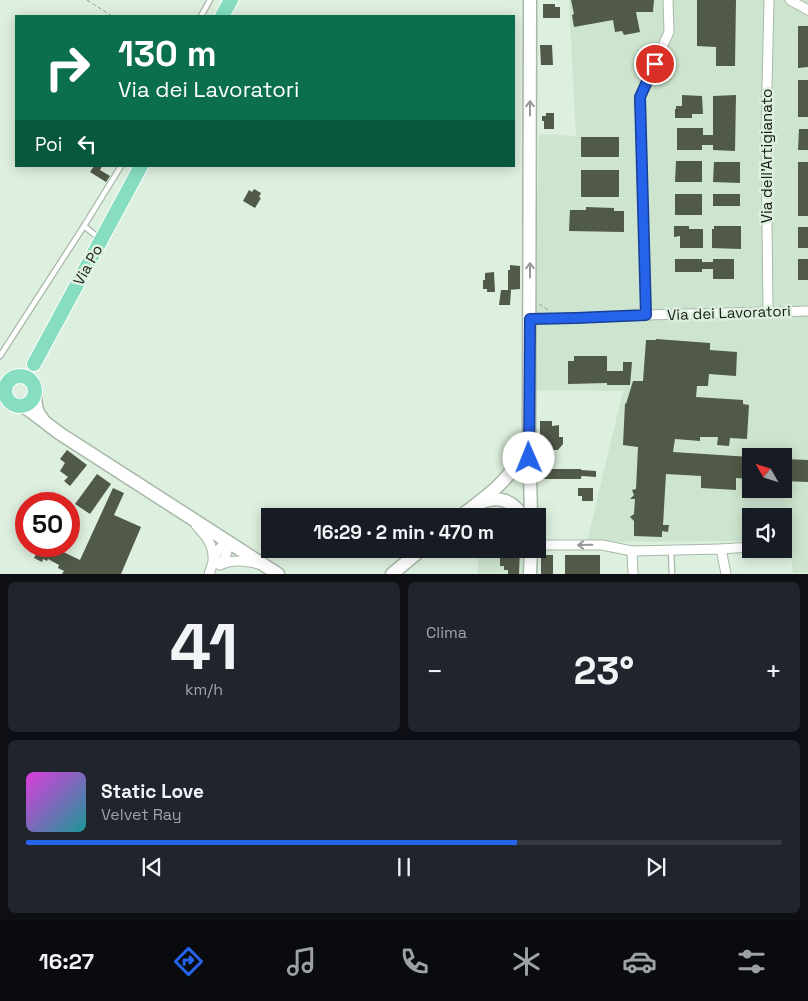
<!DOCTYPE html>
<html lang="it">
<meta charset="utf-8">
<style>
:root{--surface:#171b24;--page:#20242c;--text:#f1f3f6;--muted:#9ea1a6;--line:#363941;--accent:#2563eb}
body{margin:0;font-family:"Space Grotesk",sans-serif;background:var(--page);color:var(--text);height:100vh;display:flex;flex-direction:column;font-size:19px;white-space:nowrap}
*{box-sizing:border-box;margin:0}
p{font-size:16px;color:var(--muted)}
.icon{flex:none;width:28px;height:28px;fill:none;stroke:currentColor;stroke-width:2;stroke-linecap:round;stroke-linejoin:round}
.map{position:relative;height:574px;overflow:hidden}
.drawer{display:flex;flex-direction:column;gap:8px;padding:8px;background:#0d0f14;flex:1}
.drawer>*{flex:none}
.hud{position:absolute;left:15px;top:15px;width:500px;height:152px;border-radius:0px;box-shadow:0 2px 12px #0003;background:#0b6e4f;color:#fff;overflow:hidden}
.needle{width:32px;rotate:309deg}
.tools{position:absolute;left:742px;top:448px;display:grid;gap:10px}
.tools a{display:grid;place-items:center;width:50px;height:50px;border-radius:0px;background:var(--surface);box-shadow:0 2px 12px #0003;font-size:25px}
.speed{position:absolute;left:15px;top:492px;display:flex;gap:10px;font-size:25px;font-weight:700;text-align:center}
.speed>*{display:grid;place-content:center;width:65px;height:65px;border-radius:50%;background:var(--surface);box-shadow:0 2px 12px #0003;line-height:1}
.speed .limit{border:8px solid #d22;background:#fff;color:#111}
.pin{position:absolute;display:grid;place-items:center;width:42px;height:42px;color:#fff;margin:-21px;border:2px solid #fff;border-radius:50%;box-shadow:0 1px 5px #0007}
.me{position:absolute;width:55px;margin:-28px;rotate:359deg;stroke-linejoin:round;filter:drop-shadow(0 0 4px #0008)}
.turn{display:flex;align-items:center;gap:18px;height:105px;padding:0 20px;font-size:22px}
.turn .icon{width:65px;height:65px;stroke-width:2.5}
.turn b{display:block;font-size:35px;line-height:42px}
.then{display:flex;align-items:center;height:48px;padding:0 20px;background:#0003;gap:10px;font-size:19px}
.big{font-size:38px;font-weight:600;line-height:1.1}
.drawer .card{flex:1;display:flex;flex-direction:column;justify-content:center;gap:8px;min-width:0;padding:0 18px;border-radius:8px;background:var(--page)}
.drawer .dial{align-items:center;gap:0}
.dial b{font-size:65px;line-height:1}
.song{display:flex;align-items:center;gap:15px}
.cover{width:60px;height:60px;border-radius:8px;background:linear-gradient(135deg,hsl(300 70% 55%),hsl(180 70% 35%))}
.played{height:5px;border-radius:2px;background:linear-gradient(90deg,var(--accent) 65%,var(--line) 65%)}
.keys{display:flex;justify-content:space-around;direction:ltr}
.heat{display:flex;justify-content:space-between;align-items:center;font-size:28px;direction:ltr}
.drawer .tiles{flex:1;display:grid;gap:8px;grid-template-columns:1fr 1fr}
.card:last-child{grid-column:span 2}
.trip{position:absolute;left:261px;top:508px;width:285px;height:50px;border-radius:0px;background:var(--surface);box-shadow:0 2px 12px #0003;font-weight:600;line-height:50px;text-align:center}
.dock{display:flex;height:80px;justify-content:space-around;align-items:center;background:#090b0e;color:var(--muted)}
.dock .icon{width:35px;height:35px}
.dock .on{color:var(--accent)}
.dock b{font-size:22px;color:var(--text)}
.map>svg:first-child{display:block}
.built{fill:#cde5cf;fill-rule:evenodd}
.building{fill:#515948}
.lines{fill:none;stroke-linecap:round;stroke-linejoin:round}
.lane-casing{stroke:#a7b8a8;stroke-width:7}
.street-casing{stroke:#a7b8a8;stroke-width:11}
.secondary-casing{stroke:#a7b8a8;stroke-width:15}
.primary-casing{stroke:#fff;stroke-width:16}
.path{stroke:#93a094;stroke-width:1;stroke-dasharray:4 2.5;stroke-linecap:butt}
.lane{stroke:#fff;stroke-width:4.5}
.street{stroke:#fff;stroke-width:9}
.secondary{stroke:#fff;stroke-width:12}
.primary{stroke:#86ddc0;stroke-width:14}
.oneway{stroke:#979997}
.route-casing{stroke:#184099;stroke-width:12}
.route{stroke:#2563eb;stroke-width:9}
.labels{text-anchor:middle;stroke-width:5;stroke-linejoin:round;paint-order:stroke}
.street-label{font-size:15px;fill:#171d18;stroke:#ddefde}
</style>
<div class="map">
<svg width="808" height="574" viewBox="0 0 808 574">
<rect width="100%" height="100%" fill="#ddefde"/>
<!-- built -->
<g class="built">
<path d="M 569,0 L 808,0 L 808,573 L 793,573 L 788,540 L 784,540 L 784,516 L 751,516 L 751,541 L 587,542 L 623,391 L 535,390 L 535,287 L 539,134 L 576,136 ZM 751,456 L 784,456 L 784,489 L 751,489 Z"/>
<path d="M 478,549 L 523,549 L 523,573 L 478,574 Z"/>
</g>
<!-- building -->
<g class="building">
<path d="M 571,0 L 654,0 L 653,12 L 636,12 L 640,32 L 624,35 L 622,31 L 615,32 L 613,20 L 574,27 L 572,15 L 574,14 Z"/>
<path d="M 697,0 L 736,0 L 735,66 L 716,66 L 716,47 L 697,46 Z"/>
<path d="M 543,4 L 555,4 L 555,7 L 560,7 L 560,18 L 543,18 Z"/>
<path d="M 798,26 L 808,26 L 808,67 L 798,68 Z"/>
<path d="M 540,45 L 552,45 L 553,65 L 541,65 Z"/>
<rect x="798" y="80" width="10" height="37"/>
<path d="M 682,95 L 702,96 L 703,114 L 692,114 L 692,118 L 675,118 L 675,109 L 676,109 L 676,106 L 682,106 Z"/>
<path d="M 736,95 L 735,151 L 713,150 L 713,145 L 702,145 L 702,150 L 677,150 L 677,128 L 703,128 L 703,135 L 713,135 L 713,96 Z"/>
<path d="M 546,113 L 554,113 L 554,129 L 544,129 L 544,121 L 542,121 L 542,116 L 546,116 Z"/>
<path d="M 799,129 L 808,129 L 808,150 L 798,150 Z"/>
<rect x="581" y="137" width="38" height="20"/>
<path d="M 676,161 L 702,161 L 702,182 L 675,182 Z"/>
<path d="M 714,162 L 740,162 L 740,183 L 713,182 Z"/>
<rect x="798" y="162" width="10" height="54"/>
<path d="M 94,166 L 102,166 L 100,170 L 110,176 L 106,182 L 90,172 Z"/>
<rect x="581" y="170" width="38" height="27"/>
<path d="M 254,189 L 261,193 L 259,197 L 261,198 L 255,208 L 243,201 L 249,190 L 252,192 Z"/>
<rect x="675" y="194" width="27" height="21"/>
<rect x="713" y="194" width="27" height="12"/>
<path d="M 586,207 L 614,208 L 614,211 L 624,211 L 624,232 L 569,231 L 570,210 L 586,210 Z"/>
<path d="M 674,226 L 689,226 L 689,229 L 703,229 L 703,248 L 680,248 L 680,236 L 674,237 Z"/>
<path d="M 714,226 L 741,226 L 741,249 L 712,248 L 712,229 L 714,229 Z"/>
<rect x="798" y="227" width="10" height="21"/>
<path d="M 675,259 L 702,259 L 702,262 L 713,262 L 713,259 L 734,259 L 734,279 L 713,279 L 713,269 L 702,269 L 702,272 L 675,272 Z"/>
<rect x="798" y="259" width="10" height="21"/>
<path d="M 510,265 L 520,266 L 520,289 L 508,290 L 508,270 L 510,270 Z"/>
<path d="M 494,272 L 495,292 L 487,292 L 487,289 L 483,289 L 483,280 L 485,280 L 485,273 Z"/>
<path d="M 501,290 L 511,290 L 510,305 L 499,305 Z"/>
<path d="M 656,339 L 710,343 L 710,350 L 737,352 L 736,376 L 709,374 L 708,386 L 697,386 L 696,397 L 743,400 L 743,404 L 749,405 L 747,439 L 730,438 L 729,446 L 717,445 L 718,437 L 700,437 L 700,441 L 675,439 L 673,452 L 751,457 L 751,479 L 736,478 L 736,490 L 701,488 L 701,476 L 666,474 L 663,525 L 669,525 L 668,532 L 662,531 L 662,537 L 634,536 L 634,521 L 630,517 L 634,514 L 635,499 L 630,499 L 634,495 L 632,490 L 636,489 L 638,447 L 623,445 L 625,403 L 626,404 L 633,381 L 643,381 L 646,340 L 656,340 Z"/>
<path d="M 574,356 L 607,356 L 607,371 L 623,371 L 623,362 L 632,362 L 630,385 L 607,385 L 607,383 L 568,384 L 568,361 L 574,361 Z"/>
<path d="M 540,421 L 552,421 L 552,426 L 559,425 L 559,437 L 563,437 L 563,444 L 558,450 L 550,450 L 550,469 L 581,469 L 581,470 L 596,471 L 596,477 L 582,476 L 581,477 L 581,479 L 542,479 L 542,477 L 540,477 L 542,459 L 540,459 Z"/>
<path d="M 67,450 L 87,465 L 70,486 L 64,481 L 68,477 L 60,471 L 65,463 L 60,459 Z"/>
<path d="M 784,459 L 808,460 L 808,482 L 784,481 Z"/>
<path d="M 97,474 L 111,484 L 90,514 L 75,504 Z"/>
<path d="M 113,488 L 124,493 L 114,515 L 141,527 L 121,574 L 62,574 L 64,571 L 58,568 L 59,565 L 48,559 L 47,561 L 43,559 L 42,562 L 34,558 L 40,546 L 51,546 L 80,560 Z"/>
<path d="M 578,488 L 593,488 L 593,501 L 582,501 L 582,496 L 578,496 Z"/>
<path d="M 509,549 L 520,549 L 519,574 L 508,574 L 508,570 L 504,570 L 504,566 L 500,566 L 500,555 L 508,555 Z"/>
<rect x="541" y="555" width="12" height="19"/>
<rect x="565" y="555" width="35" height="19"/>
</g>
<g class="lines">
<defs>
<g id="lane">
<path d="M 201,16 L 210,0"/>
<path d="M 100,239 L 84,226 L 121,166"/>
<path d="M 0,356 L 84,226"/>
<path d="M 671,550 L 672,574"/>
</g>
<g id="street">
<path d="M 790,0 L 808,10"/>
<path d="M 768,311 L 766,131 L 769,0"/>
<path d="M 646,315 L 640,97 L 669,32 L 668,0"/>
<path d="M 530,319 L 576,318 L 646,315 L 808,311"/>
<path d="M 196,525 C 205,535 214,545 213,559"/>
<path d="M 538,545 L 602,545 L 632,551 L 721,549 L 726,574"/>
<path d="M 784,546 L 785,546"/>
<path d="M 721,549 L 751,547"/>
<path d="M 632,551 L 633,574"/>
<path d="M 220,565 C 233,559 246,561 259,564"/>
<path d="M 209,574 C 214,561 214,549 228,542 C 228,552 226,557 220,565"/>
</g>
<g id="secondary">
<path d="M 530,0 L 529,431 L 531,516"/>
<path d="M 35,394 C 35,402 36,412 42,418"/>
<path d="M 21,405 L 33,413 L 59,433 L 278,574"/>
<path d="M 480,503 C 499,495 511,500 523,516"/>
<path d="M 461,516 C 480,501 504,485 516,464 C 520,456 523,447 526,438"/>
<path d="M 392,574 L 422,549"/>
<path d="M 530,574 L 531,549"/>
</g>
<g id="primary">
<path d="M 222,16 L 231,0"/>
<path d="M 34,364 L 141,166"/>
<circle cx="20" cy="391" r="15"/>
</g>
</defs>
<!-- lane casing -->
<use href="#lane" class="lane-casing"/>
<!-- street casing -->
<use href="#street" class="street-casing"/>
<!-- secondary casing -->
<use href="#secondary" class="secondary-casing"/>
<!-- primary casing -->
<use href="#primary" class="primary-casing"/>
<!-- path -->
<g class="path">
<path d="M 87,0 L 112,16"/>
<path d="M 539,304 L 548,310"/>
</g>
<!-- lane -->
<use href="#lane" class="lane"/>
<!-- street -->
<use href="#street" class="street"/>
<!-- secondary -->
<use href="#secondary" class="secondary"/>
<!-- primary -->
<use href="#primary" class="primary"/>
</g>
<!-- one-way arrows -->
<defs><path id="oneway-shaft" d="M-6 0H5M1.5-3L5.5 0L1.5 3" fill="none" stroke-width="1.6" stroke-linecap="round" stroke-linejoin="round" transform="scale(1.25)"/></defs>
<g class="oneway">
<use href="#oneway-shaft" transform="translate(530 108) rotate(-90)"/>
<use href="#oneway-shaft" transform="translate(530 270) rotate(-90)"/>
<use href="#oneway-shaft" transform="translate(585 545) rotate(179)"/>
</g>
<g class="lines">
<defs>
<path id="route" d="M 529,458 L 530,319 L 576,318 L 646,315 L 640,97 L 655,64"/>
</defs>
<!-- route casing -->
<use href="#route" class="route-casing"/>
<!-- route -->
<use href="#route" class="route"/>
</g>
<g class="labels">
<!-- street labels -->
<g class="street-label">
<text transform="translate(767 156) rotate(-90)" y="5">Via dell'Artigianato</text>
<text transform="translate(88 265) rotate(-61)" y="5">Via Po</text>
<text transform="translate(729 313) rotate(-2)" y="5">Via dei Lavoratori</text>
</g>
</g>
</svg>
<div class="tools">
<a><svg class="needle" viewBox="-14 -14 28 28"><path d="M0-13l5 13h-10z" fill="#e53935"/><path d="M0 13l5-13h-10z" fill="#9ea1a6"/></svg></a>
<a><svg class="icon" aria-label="sound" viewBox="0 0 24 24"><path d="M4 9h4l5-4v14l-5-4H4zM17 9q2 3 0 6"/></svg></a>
</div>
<div class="speed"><div class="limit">50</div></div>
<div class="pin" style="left:655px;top:64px;background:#d93025"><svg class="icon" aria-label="arrive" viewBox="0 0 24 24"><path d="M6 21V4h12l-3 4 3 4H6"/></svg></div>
<svg class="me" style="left:529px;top:458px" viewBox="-20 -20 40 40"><circle r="19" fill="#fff"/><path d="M0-13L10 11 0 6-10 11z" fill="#2563eb"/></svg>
<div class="trip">16:29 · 2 min · 470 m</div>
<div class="hud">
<div class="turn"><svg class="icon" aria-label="right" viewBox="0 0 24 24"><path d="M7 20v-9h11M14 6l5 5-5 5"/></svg><div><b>130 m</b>Via dei Lavoratori</div></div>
<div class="then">Poi<svg class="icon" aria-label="left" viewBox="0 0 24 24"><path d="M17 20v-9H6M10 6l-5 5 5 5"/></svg></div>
</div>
</div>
<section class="drawer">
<div class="tiles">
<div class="card dial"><b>41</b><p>km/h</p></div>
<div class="card"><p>Clima</p>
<div class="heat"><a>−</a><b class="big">23°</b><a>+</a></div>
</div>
<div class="card">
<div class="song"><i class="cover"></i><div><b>Static Love</b><p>Velvet Ray</p></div></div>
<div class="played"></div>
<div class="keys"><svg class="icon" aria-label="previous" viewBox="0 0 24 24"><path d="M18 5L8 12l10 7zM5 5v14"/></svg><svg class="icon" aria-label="pause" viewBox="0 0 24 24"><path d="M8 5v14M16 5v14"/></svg><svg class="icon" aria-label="next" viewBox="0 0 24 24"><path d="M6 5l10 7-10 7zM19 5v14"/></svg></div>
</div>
</div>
</section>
<nav class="dock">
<b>16:27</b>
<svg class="icon on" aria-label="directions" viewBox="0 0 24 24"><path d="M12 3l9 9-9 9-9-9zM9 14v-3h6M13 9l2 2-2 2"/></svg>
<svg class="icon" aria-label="music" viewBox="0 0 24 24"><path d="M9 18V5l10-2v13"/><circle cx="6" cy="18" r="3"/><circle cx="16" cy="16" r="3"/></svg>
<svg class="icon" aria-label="phone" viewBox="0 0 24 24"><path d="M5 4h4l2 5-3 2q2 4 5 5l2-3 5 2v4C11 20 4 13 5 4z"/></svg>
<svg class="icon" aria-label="climate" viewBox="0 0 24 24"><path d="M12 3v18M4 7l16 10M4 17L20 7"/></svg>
<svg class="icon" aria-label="car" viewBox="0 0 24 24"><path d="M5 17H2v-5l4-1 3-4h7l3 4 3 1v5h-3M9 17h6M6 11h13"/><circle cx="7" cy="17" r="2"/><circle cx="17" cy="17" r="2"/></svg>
<svg class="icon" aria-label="filters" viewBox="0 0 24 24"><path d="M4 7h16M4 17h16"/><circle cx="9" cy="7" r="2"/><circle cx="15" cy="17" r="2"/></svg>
</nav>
